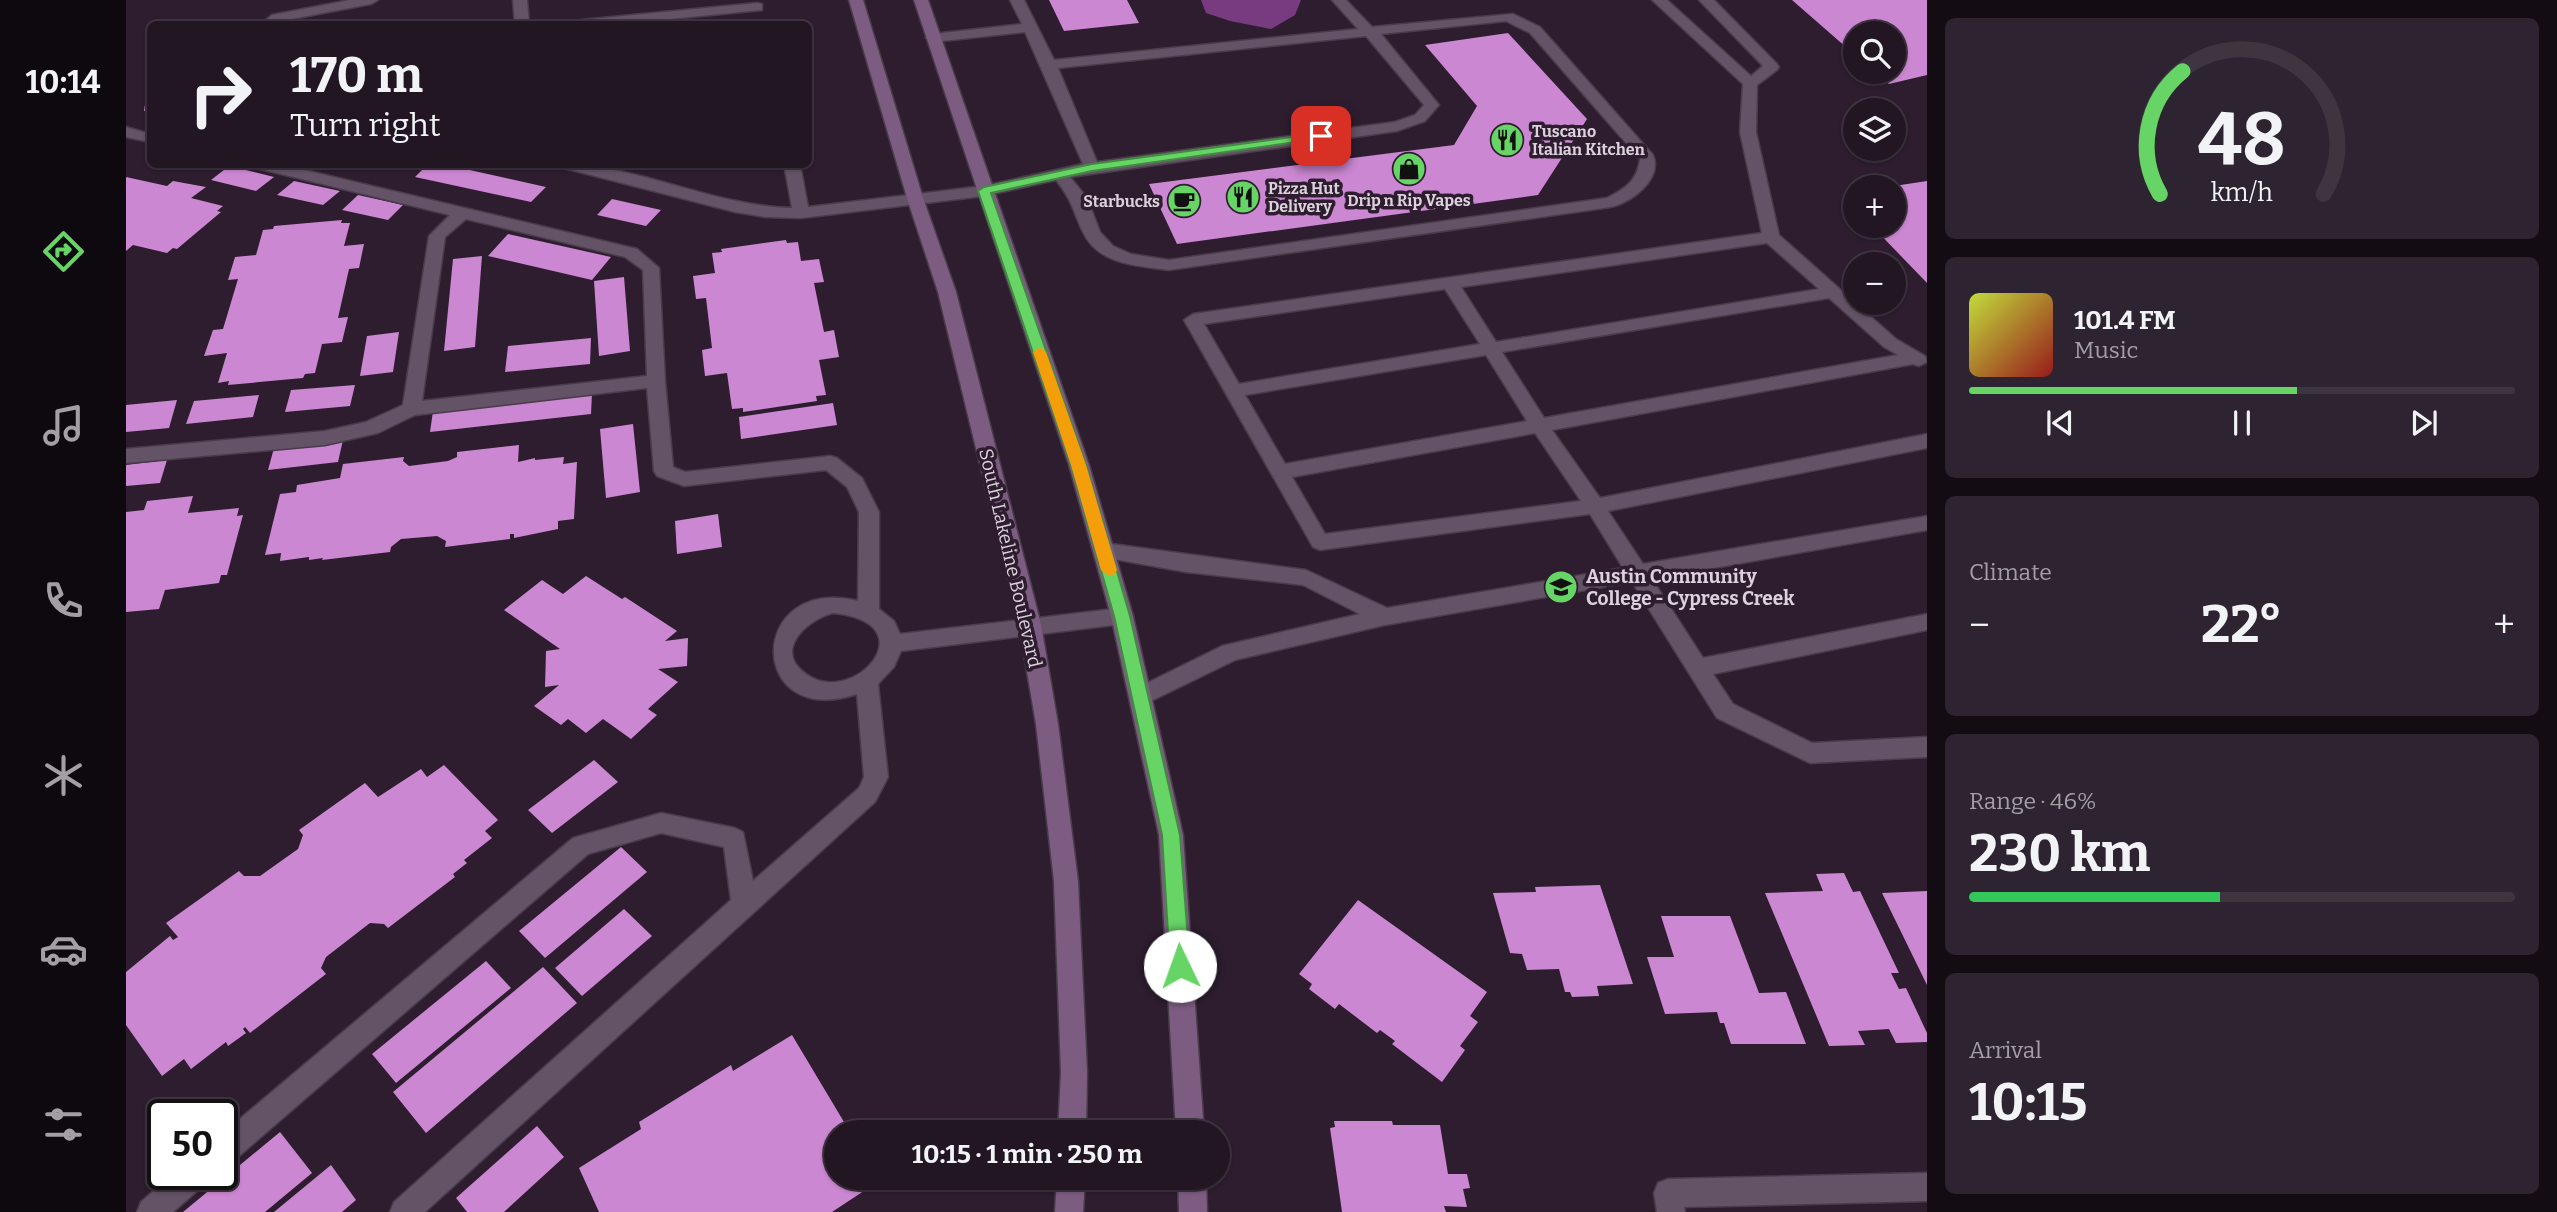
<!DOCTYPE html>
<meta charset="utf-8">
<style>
:root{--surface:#221623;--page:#2e2330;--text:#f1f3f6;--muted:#a29fa6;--line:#3f3541;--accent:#67d466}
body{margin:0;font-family:Bitter,serif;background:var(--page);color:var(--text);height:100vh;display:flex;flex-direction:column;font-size:26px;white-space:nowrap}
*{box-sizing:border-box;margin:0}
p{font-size:23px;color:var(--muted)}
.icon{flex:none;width:38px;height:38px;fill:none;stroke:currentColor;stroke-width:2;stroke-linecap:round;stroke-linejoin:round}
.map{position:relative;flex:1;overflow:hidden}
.panel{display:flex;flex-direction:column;gap:18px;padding:18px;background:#130c13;width:630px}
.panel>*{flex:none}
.top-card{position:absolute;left:21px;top:21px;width:665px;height:147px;border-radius:10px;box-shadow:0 2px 5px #0004,0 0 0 2px var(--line);background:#221623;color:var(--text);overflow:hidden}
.tools{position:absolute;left:1717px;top:21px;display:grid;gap:14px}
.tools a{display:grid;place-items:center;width:63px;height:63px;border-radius:50%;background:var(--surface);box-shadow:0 2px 5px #0004,0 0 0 2px var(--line);font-size:35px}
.speed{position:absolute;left:21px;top:1099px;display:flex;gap:14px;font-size:35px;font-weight:700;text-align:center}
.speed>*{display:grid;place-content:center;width:91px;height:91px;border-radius:50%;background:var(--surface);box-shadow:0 2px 5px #0004,0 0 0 2px var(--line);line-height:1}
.speed .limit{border:4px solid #111;border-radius:10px;background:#fff;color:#111}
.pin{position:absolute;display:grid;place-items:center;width:60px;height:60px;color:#fff;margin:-30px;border-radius:14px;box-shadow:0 4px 10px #0006}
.me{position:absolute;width:77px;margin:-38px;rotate:357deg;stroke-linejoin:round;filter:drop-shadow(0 0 5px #0008)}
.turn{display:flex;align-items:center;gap:24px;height:147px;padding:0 28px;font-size:32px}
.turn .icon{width:91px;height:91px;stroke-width:2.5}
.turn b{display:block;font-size:49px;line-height:60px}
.big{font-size:52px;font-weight:700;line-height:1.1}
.panel .card{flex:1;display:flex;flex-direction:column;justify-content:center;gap:10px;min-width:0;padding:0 24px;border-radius:10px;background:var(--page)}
.panel .dial{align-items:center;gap:0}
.dial svg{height:182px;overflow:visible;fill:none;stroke:var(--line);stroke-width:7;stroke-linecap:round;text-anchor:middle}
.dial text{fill:var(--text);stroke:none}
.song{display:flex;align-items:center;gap:21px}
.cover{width:84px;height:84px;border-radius:10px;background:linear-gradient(135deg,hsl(70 70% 55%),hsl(0 70% 35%))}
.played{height:7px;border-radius:4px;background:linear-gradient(90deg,var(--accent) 60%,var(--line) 60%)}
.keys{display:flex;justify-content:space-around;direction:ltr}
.heat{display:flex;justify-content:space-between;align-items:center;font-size:38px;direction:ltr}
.charge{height:10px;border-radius:5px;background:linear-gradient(90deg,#34c759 46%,var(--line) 0)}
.trip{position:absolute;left:698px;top:1120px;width:406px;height:70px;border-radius:35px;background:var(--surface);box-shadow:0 2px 5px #0004,0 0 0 2px var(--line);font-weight:700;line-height:70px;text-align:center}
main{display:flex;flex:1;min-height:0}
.tab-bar{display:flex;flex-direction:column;width:126px;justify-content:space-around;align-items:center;background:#0e090e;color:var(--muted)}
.tab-bar .icon{width:49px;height:49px}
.tab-bar .on{color:var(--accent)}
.tab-bar b{font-size:32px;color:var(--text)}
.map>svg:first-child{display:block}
.water{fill:#793b80}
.building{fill:#cb87d2}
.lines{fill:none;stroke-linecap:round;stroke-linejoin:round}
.service-casing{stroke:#493c4a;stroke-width:3}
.minor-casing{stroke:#493c4a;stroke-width:3}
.secondary-casing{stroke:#493c4a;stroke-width:3}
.service{fill:#645266;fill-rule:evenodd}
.minor{fill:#645266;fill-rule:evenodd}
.secondary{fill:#7d5c81;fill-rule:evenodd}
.route{fill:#67d466;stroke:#438a42;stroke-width:2}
.slow{fill:#f59e0b}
.labels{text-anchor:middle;stroke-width:7;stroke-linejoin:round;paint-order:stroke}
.far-poi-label{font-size:16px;font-weight:bold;fill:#dcd1dd;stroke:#2d1d2f;text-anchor:start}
.street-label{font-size:19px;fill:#dcd1dd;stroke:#2d1d2f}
.poi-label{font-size:19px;font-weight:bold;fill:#dcd1dd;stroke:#2d1d2f;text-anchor:start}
</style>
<main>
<nav class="tab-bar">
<b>10:14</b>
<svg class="icon on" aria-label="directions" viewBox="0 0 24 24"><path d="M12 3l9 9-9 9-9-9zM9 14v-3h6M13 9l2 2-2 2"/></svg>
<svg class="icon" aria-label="music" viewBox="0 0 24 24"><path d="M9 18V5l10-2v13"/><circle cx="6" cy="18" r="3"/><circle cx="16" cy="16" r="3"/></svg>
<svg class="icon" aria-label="phone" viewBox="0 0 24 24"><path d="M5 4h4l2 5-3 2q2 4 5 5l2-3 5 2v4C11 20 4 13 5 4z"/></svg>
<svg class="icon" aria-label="climate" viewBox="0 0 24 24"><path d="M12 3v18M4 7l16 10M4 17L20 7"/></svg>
<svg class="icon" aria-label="car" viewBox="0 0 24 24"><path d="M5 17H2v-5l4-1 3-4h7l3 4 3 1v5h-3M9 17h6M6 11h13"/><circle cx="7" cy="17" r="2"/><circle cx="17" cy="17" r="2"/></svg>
<svg class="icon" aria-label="filters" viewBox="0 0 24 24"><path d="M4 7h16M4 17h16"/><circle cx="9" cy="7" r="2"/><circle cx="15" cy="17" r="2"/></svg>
</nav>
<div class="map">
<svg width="1801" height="1212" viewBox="0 0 1801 1212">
<rect width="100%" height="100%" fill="#2d1d2f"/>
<!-- water -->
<path class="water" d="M 1075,0 L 1175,0 L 1169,15 L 1145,29 L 1104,21 L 1080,13 Z"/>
<!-- building -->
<g class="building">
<path d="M 923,0 L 1001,0 L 1013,23 L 938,31 Z"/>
<path d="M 1666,0 L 1801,0 L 1801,75 L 1763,84 L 1749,72 L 1768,72 L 1768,33 L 1729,33 L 1729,55 Z"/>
<path d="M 1382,33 L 1461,119 L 1412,195 L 1051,244 L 1023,184 L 1328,145 L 1351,106 L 1299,45 Z"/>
<path d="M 23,78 L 24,110 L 18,111 Z"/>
<path d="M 302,164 L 317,164 L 420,187 L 405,202 L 289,177 Z"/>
<path d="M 103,166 L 148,177 L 130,191 L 85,180 Z"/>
<path d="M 0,177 L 41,186 L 47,181 L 80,187 L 65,198 L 97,206 L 91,211 L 95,212 L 51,249 L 47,248 L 41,253 L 7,245 L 0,251 Z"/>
<path d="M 168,181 L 214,191 L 197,205 L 151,195 Z"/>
<path d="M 1801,181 L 1801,283 L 1746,226 L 1768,226 L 1768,186 Z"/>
<path d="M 232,195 L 277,205 L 262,220 L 216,210 Z"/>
<path d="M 486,199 L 535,210 L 520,226 L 471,215 Z"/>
<path d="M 216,220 L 215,223 L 224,223 L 218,246 L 238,244 L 233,268 L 223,269 L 212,318 L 222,317 L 216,342 L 196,344 L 189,373 L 179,374 L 177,378 L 102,385 L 103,381 L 92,383 L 101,353 L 78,356 L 87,330 L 97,329 L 112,279 L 102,280 L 109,257 L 130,255 L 137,230 L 147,229 L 148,226 Z"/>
<path d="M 382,234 L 485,257 L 466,280 L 362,256 Z"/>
<path d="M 660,240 L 661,243 L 672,242 L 675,261 L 693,259 L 698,282 L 688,283 L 698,332 L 708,330 L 713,357 L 693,360 L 700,395 L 690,396 L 691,401 L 617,412 L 617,408 L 606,409 L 601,373 L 579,376 L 576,350 L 586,348 L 580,298 L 570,299 L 567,276 L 589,273 L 586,253 L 596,252 L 595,249 Z"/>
<path d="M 356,256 L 349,347 L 318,351 L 327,259 Z"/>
<path d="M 498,277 L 504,351 L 473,356 L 468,281 Z"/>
<path d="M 273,332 L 267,372 L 234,376 L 241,336 Z"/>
<path d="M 465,338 L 464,364 L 379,372 L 382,346 Z"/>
<path d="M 229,385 L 224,406 L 159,412 L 165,390 Z"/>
<path d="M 466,393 L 465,414 L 304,432 L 307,411 Z"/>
<path d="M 133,395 L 127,417 L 60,424 L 68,401 Z"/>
<path d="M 51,400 L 43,428 L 0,432 L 0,405 Z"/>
<path d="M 707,403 L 711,425 L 615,439 L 613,417 Z"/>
<path d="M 507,424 L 514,492 L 480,498 L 474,429 Z"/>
<path d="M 217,440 L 212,462 L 142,470 L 148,448 Z"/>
<path d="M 393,445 L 392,462 L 409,458 L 409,460 L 438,457 L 437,464 L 451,462 L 448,519 L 432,521 L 432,529 L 388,538 L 388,534 L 384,534 L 384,539 L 319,547 L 320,541 L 311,536 L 275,539 L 265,547 L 264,552 L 196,560 L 197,558 L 183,560 L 183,557 L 154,561 L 155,553 L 139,555 L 154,494 L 170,492 L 171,485 L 214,478 L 217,464 L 278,457 L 277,461 L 283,466 L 322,461 L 331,457 L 331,452 Z"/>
<path d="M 41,460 L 34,483 L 0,486 L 0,465 Z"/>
<path d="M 67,496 L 62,513 L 113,508 L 111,516 L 117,515 L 101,575 L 95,575 L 93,583 L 39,590 L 33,609 L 0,612 L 0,512 L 18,510 L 21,501 Z"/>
<path d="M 592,514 L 596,547 L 551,554 L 549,521 Z"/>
<path d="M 460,576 L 496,599 L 499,597 L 551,631 L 539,641 L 562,638 L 561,666 L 532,669 L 552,682 L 522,709 L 531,715 L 505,739 L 477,719 L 460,733 L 442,719 L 435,725 L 408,706 L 433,685 L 419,687 L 420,651 L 434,649 L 378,610 L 416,580 L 437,594 Z"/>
<path d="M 468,760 L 492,782 L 426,833 L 402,810 Z"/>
<path d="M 318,765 L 372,820 L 359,831 L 366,838 L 338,860 L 341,863 L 327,874 L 329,877 L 262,928 L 258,924 L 244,923 L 200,957 L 195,968 L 200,974 L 124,1033 L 119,1027 L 117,1029 L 120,1033 L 102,1046 L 100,1042 L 65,1069 L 58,1059 L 36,1076 L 0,1025 L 0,972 L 44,936 L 47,940 L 52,937 L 40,923 L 113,871 L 118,876 L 134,876 L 172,849 L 177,835 L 173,830 L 239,783 L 252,797 L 295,769 L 301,777 Z"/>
<path d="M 495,847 L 521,872 L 419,958 L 393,931 Z"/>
<path d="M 1718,873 L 1727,892 L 1734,891 L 1773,973 L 1765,973 L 1773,989 L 1780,988 L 1801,1033 L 1801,1042 L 1770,1043 L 1763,1029 L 1732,1031 L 1739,1045 L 1703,1046 L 1639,893 L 1697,891 L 1690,874 Z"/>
<path d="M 1474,885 L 1507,984 L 1471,986 L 1473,996 L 1446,997 L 1444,992 L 1439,992 L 1433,969 L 1401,970 L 1396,954 L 1384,953 L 1367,893 L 1410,892 L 1409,887 Z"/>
<path d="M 1801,891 L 1801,985 L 1756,893 Z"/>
<path d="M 1232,900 L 1361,992 L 1344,1016 L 1352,1022 L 1334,1046 L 1339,1050 L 1316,1082 L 1266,1044 L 1269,1041 L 1254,1030 L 1251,1033 L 1213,1004 L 1209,1009 L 1183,989 L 1186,984 L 1173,974 Z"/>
<path d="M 498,909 L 526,936 L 456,996 L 429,968 Z"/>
<path d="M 1535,916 L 1604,916 L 1633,993 L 1660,992 L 1680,1044 L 1605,1044 L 1598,1023 L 1594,1023 L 1591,1012 L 1539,1014 L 1521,957 L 1548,957 Z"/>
<path d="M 360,961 L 385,988 L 270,1083 L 246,1054 Z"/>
<path d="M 417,967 L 451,1003 L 300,1133 L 267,1092 Z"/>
<path d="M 666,1035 L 724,1132 L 710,1132 L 710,1178 L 751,1178 L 753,1181 L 706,1212 L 473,1212 L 453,1168 L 515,1129 L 513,1122 L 605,1065 L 607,1071 Z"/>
<path d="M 1208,1121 L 1266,1121 L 1267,1125 L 1314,1125 L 1322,1174 L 1341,1174 L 1344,1188 L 1337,1189 L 1341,1207 L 1318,1206 L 1320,1212 L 1216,1212 L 1204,1128 L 1209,1127 Z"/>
<path d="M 411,1126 L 438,1157 L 378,1212 L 341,1212 L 330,1198 Z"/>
<path d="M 154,1132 L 186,1173 L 139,1212 L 57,1212 Z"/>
<path d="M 205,1165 L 230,1200 L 216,1212 L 148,1212 Z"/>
</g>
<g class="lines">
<defs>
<g id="service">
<path d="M 224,0 L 252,0 L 245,4 L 155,21 L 151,24 L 135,24 L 146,15 Z"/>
<path d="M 387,0 L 401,0 L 403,24 L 389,24 Z"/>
<path d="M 884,0 L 898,0 L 928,60 L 1232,29 L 1206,0 L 1220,0 L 1246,27 L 1387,14 L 1414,27 L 1527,155 C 1537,179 1506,202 1485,207 L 1043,270 C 1013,266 972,265 957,232 C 947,211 946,200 930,180 L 858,196 L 675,218 L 639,217 L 609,212 L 434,167 L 432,164 C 511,164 586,206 666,208 L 658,164 L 674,164 L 682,207 L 858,186 L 957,164 L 899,32 L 807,42 L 800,38 L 807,34 L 896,24 ZM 1380,21 L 1404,33 L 1514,159 C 1511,181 1500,188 1481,198 L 1043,260 L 1005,254 L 987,246 L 974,232 L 961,198 L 944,177 L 1271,131 L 1299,121 L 1313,105 L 1255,34 ZM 1240,36 L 1298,105 L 1289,115 L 1269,122 L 971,162 L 932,68 Z"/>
<path d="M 1526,0 L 1541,0 L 1625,76 L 1637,66 L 1573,0 L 1588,0 L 1651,64 L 1653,67 L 1651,70 L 1631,85 L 1630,132 L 1653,235 L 1770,339 L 1799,356 L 1801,362 L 1793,366 L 1787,364 L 1426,430 L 1474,498 L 1801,434 L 1801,448 L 1482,511 L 1517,564 L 1801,516 L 1801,530 L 1526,579 L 1577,658 L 1801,614 L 1801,630 L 1587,674 L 1607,704 L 1686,743 L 1801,737 L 1801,757 L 1684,763 L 1591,718 L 1506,582 L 1259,625 L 1109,660 L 1023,702 L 1015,705 L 1007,702 L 1004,696 L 1007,690 L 1096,646 L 1234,614 L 1177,585 L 1060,572 L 971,556 L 968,551 L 971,546 L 978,543 L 1180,570 L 1261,608 L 1497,568 L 1464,514 L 1194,550 L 1187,547 L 1058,320 L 1067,314 L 1636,233 L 1614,132 L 1617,84 ZM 1641,243 L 1693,289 L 1370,342 L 1335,287 ZM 1319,289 L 1354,344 L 1113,384 L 1078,324 ZM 1703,298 L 1758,347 L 1772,355 L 1418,418 L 1376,352 ZM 1360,355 L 1401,421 L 1159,464 L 1119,395 ZM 1409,433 L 1455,501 L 1199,534 L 1166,477 Z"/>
<path d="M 631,3 L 636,4 L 636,10 L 493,24 L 448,24 L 455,20 Z"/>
<path d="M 0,127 L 24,134 L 24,142 L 0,137 Z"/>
<path d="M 124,164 L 153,164 L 511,249 L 533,268 L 539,381 L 547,467 L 559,472 L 704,456 L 711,458 L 736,478 L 753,512 L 753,609 L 768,621 L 774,634 L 996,608 L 1003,610 L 1007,616 L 1003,622 L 996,624 L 775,651 L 768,667 L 752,684 L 762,777 L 749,802 L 299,1212 L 264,1212 L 268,1202 L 605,900 L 598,847 L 535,833 L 462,854 L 106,1162 L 96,1166 L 96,1134 L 447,838 L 535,813 L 609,828 L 617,832 L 627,881 L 733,788 L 738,777 L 731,694 C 620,731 620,574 732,601 L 733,512 L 721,487 L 700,470 L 558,486 L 531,476 L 528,471 L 521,388 L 289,415 L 252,433 L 199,445 L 0,463 L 0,449 L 199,431 L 240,422 L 277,405 L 303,236 L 324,215 L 126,167 ZM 340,219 L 499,257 L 517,270 L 521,376 L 296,401 L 319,237 ZM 707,613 C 804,623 727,709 680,674 C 647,651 680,620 707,613 Z"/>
<path d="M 47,1174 L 83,1174 L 79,1184 L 47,1212 L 11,1212 L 15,1202 Z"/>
</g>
<path id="minor" d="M 1801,1173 L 1801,1201 L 1558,1207 L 1559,1212 L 1531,1212 L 1528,1193 L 1532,1183 L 1542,1179 Z"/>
<g id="secondary">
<path d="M 723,0 L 737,0 L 797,198 L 830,292 L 915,625 L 932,724 L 952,881 L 961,1072 L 960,1132 L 932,1132 L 935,1072 L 928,881 L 910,724 L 893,625 L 812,292 L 781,198 Z"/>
<path d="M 788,0 L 802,0 L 963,465 L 1007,616 L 1057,835 L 1078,1132 L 1050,1132 L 1033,835 L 985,616 L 943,465 Z"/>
<path d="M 931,1178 L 959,1178 L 957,1212 L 929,1212 Z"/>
<path d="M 1052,1178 L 1080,1178 L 1081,1212 L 1053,1212 Z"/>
</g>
</defs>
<!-- service casing -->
<use href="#service" class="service-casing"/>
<!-- minor casing -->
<use href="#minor" class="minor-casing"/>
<!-- secondary casing -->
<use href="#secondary" class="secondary-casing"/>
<!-- service -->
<use href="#service" class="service"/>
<!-- minor -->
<use href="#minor" class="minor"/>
<!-- secondary -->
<use href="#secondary" class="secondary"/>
</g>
<!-- route -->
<path class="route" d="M 1195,133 L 1200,136 L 1199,138 L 966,171 L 865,193 L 960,465 L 1004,616 L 1054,835 L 1064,966 L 1061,972 L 1054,975 L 1047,972 L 1044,966 L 1036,835 L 988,616 L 945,465 L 852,191 L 858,187 L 966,164 Z"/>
<!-- slow -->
<path class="slow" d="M 914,347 L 920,352 L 960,465 L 991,570 L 989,574 L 983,576 L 975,570 L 945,465 L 907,352 Z"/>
<!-- icons -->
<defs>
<symbol id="restaurant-disc" viewBox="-11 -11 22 22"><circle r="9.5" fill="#67d466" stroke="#2d1d2f"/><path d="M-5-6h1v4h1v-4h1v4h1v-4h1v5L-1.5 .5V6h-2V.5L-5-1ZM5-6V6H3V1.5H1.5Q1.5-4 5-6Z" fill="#111"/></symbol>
<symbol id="shop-disc" viewBox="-11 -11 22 22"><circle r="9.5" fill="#67d466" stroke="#2d1d2f"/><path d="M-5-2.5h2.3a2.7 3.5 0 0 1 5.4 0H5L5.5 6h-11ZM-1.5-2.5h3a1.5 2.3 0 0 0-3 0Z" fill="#111"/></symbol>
<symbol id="cafe-disc" viewBox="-11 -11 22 22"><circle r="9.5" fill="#67d466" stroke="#2d1d2f"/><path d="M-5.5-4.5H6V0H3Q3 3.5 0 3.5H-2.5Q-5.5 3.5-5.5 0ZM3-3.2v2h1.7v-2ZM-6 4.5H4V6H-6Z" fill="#111"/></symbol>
<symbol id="university-disc" viewBox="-11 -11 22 22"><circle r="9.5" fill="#67d466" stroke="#2d1d2f"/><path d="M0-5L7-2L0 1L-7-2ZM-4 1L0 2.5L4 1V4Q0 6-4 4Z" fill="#111"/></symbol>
</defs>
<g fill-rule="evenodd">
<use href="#restaurant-disc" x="1362" y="121" width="38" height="38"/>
<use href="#shop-disc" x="1264" y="150" width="38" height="38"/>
<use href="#restaurant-disc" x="1098" y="178" width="38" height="38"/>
<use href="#cafe-disc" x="1039" y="182" width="38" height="38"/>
<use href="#university-disc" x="1416" y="568" width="38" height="38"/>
</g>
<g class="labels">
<!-- far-poi labels -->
<g class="far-poi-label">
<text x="1406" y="137">Tuscano<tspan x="1406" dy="18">Italian Kitchen</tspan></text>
<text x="1142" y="194">Pizza Hut<tspan x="1142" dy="18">Delivery</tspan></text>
<text x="1283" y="206" text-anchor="middle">Drip n Rip Vapes</text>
<text x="1034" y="207" text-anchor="end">Starbucks</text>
</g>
<!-- street labels -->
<g class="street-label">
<text transform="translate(885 558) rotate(77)" y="7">South Lakeline Boulevard</text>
</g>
<!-- poi labels -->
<g class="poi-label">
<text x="1460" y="583">Austin Community<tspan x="1460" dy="22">College - Cypress Creek</tspan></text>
</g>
</g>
</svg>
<div class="tools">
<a><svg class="icon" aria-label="search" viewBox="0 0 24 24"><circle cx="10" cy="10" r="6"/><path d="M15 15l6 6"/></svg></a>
<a><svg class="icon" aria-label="layers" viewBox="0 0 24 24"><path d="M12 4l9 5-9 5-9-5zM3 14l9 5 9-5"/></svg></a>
<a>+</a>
<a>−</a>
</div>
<div class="speed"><div class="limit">50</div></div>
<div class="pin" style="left:1195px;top:136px;background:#d93025"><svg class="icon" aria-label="arrive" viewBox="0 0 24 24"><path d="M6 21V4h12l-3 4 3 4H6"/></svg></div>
<svg class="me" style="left:1054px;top:966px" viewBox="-20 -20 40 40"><circle r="19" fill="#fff"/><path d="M0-13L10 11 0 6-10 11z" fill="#67d466"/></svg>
<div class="trip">10:15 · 1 min · 250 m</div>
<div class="top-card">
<div class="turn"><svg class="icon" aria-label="right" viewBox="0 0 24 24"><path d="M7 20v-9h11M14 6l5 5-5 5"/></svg><div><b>170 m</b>Turn right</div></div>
</div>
</div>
<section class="panel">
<div class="card dial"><svg viewBox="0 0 100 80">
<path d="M14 69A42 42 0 1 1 86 69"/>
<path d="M14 69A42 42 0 0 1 24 15" stroke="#67d466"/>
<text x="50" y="56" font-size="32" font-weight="700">48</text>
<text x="50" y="72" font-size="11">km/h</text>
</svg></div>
<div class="card">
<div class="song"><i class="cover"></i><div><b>101.4 FM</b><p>Music</p></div></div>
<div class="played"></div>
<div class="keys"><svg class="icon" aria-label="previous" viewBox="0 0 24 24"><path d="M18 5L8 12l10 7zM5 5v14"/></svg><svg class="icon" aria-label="pause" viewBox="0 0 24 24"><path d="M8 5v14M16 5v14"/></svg><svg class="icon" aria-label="next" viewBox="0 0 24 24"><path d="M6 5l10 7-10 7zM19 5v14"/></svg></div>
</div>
<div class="card"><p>Climate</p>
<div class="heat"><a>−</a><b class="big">22°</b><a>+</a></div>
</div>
<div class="card"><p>Range · 46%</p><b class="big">230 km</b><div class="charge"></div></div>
<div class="card"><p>Arrival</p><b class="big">10:15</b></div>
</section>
</main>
